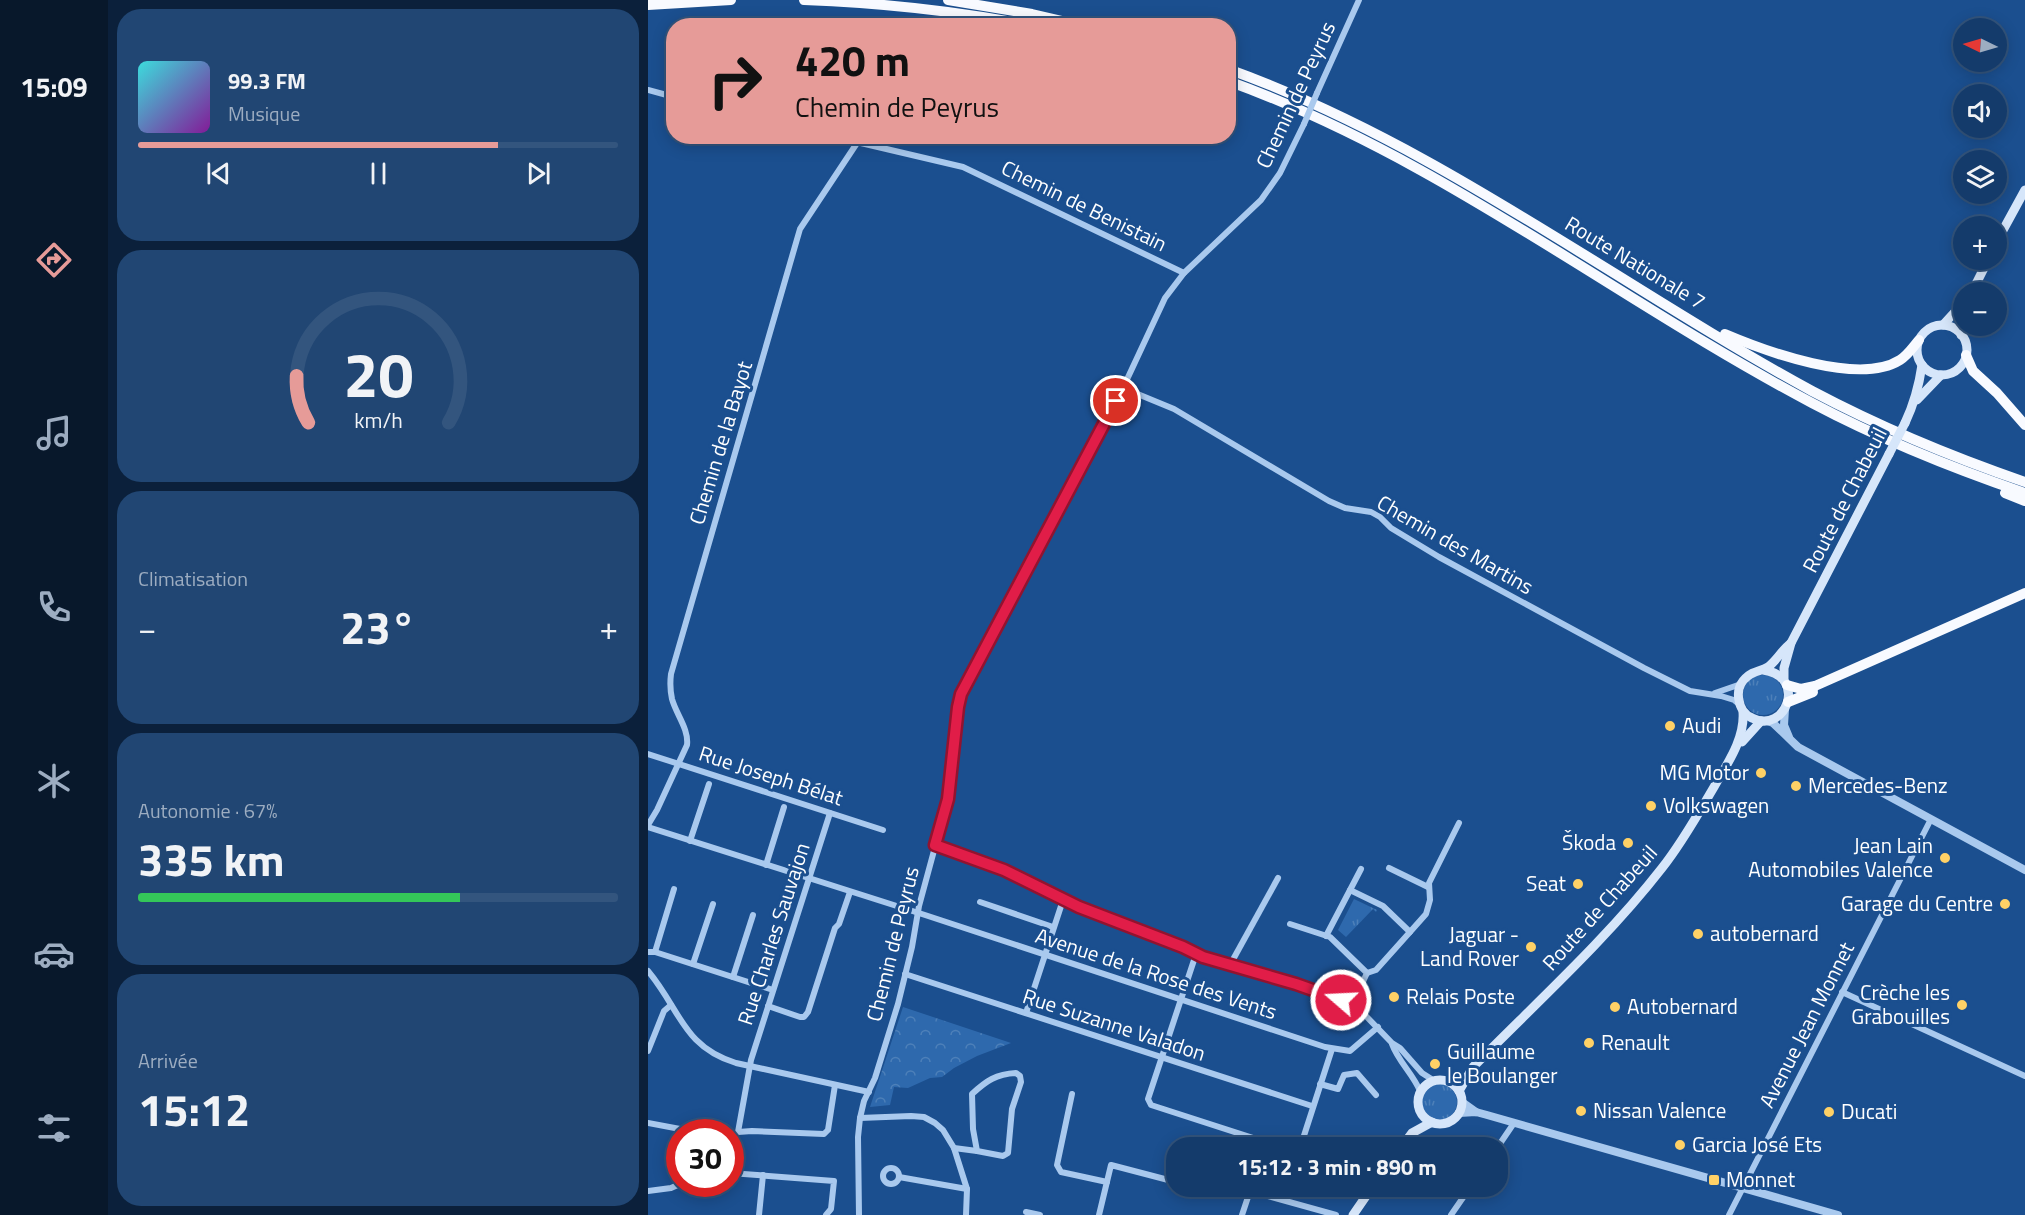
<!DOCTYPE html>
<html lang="fr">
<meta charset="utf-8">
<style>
:root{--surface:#143b6b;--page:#214673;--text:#f1f3f6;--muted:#9dadc1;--line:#33557e;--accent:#e69b98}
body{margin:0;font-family:"Titillium Web",sans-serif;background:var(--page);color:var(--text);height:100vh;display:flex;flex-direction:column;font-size:22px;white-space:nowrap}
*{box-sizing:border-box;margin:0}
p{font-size:20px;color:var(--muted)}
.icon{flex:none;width:33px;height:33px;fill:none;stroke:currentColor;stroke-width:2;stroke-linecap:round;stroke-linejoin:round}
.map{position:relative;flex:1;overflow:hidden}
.sheet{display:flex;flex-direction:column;gap:9px;padding:9px;background:#0b203b;width:540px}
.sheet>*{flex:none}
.hud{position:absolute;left:18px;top:18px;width:570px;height:126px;border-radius:24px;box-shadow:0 3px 15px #0003,0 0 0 2px var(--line);background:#e69b98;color:#111;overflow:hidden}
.needle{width:39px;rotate:275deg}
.buttons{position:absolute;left:1305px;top:18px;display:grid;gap:12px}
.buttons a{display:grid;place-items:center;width:54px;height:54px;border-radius:50%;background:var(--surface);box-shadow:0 3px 15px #0003,0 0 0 2px var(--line);font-size:30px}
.speed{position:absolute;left:18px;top:1119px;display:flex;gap:12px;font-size:30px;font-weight:700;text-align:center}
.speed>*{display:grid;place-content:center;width:78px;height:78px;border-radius:50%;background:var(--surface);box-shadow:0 3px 15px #0003,0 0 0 2px var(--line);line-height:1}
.speed .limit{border:9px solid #d22;background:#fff;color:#111}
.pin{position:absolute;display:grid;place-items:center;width:51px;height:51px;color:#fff;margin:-26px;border:3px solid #fff;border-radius:50%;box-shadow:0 2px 6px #0007}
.me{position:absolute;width:66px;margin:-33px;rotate:289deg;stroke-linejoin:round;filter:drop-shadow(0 0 4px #0008)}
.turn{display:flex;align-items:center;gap:21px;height:126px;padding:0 30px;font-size:27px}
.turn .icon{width:78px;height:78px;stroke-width:2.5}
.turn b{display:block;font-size:42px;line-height:51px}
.big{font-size:45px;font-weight:700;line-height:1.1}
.sheet .widget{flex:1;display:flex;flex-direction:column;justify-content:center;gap:9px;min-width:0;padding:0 21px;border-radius:24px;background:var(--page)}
.sheet .dial{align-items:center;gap:0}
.dial svg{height:156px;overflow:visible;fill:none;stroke:var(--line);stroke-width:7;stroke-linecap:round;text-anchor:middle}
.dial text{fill:var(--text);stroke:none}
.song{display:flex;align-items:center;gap:18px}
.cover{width:72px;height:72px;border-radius:9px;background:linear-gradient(135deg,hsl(180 70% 55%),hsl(290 70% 35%))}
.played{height:6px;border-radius:3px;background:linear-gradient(90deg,var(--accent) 75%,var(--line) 75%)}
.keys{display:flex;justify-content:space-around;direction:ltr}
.heat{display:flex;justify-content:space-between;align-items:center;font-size:33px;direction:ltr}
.charge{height:9px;border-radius:4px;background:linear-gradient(90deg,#34c759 67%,var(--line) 0)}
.trip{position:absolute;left:518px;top:1137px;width:342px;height:60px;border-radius:24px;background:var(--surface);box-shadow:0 3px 15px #0003,0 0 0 2px var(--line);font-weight:700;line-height:60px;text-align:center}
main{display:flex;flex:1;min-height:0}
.tabs{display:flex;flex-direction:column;width:108px;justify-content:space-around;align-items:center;background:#08182b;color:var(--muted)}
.tabs .icon{width:42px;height:42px}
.tabs .current{color:var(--accent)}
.tabs b{font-size:27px;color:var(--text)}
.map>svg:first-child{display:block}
.grass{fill:url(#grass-tufts)}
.forest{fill:url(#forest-crowns)}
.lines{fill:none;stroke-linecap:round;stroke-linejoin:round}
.minor{stroke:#a9c9ee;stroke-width:6}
.tertiary{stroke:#a9c9ee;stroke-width:8}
.secondary{stroke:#d6e6fa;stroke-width:9}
.trunk{stroke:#f8faff;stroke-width:10}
.minor-bridge{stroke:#a9c9ee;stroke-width:6}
.secondary-bridge{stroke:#d6e6fa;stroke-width:9}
.route-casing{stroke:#92132f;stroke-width:15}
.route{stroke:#e11d48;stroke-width:10}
.poi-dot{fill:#ffd166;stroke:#1b4f8f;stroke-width:2}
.labels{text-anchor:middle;stroke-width:6;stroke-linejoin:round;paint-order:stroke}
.street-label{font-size:21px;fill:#fff;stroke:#1b4f8f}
.poi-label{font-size:21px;fill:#fff;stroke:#1b4f8f;text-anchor:start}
</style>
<main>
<nav class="tabs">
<b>15:09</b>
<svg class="icon current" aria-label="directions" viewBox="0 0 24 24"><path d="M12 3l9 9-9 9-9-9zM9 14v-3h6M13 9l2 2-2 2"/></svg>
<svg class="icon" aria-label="music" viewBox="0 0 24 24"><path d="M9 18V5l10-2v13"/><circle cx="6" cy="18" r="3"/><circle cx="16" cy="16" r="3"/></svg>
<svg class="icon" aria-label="phone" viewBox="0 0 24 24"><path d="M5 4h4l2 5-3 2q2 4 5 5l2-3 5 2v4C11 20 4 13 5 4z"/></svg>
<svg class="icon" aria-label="climate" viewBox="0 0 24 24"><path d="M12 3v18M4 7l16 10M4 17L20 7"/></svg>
<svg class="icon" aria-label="car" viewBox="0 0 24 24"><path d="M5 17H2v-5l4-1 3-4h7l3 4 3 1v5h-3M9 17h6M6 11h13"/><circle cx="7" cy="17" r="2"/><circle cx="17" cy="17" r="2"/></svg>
<svg class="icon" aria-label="filters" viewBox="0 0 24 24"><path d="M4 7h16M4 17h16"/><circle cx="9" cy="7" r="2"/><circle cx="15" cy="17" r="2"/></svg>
</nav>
<section class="sheet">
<div class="widget">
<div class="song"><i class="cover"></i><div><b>99.3 FM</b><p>Musique</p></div></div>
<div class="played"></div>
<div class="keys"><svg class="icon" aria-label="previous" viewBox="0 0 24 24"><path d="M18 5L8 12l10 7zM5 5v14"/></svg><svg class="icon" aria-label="pause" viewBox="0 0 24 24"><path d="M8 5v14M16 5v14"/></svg><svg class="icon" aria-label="next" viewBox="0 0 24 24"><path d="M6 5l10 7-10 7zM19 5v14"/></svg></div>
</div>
<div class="widget dial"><svg viewBox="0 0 100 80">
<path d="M14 69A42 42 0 1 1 86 69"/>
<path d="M14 69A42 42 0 0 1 8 45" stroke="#e69b98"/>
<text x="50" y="56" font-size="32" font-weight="700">20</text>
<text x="50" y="72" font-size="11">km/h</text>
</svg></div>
<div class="widget"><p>Climatisation</p>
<div class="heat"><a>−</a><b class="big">23°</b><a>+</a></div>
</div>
<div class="widget"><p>Autonomie · 67%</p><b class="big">335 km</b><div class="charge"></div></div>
<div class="widget"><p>Arrivée</p><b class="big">15:12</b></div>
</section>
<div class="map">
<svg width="1377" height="1215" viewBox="0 0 1377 1215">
<defs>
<pattern id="grass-tufts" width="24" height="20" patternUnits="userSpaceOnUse" patternTransform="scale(1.5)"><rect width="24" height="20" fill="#2e69ad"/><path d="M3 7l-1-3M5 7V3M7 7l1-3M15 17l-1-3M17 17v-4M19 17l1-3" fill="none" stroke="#4d80b9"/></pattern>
<pattern id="forest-crowns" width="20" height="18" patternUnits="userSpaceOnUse" patternTransform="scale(1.5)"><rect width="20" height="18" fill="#2e69ad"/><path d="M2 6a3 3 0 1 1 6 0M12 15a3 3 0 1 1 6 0" fill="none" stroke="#4d80b9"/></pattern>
</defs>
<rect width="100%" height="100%" fill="#1b4f8f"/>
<!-- grass -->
<g class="grass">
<circle cx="1115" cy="695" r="20"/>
<path d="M 706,899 L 729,910 L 728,912 L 725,909 L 698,937 L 690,930 Z"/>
<circle cx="791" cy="1102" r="18"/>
</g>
<!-- forest -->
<path class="forest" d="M 255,1007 L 363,1043 L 329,1056 L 306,1068 L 294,1077 L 282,1078 L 260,1088 L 246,1087 L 242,1105 L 222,1107 Z"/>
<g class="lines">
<!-- minor -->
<g class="minor">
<path d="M 0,90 L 26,97"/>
<path d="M 669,93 L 711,0"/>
<path d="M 183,136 L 315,167 L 536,273"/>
<path d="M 475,388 L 526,409 L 681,501 L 697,508 L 723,512 L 732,517 L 743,528 L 791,557 L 996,668 L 1042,691 L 1073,696 L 1086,700 L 1092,705"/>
<path d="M 1067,693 L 1093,684"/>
<path d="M 0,754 L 235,830"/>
<path d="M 182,813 L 103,1060 L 90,1132 L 104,1131 L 176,1134 L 180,1130 L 187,1085"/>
<path d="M 0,825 L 9,810 L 39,745 C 41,729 28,714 24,699 C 22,690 22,682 23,674 L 152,229 L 209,143"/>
<path d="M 0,827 L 277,915 L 677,1047 L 702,1051 L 730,1027"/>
<path d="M 42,841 L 61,784"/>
<path d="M 287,845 L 356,870 L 447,914 L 535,947 L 555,957 L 648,984 L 701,1003 L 715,1013 L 744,1043 L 752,1048 L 774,1073 L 785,1080"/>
<path d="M 118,865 L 136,807"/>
<path d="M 741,868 L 780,887"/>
<path d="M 702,890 L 735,906 L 762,932 L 728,970 L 719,973"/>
<path d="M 332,902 L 405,927"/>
<path d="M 642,924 L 682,937 L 719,973 L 704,1005"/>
<path d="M 762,932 L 778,914 L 782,900 L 781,883 L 811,823"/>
<path d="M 678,936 L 713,869"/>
<path d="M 0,952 L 7,952 L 125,990"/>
<path d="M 7,952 L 26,889"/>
<path d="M 548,954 L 500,1099 L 503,1105 L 636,1148"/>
<path d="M 45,964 L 65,904"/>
<path d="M 582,965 L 630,878"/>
<path d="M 0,971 C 32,1009 35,1047 88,1063 L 221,1092"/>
<path d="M 257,974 L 664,1106"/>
<path d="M 85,977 L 105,915"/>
<path d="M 1194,992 L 1377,1076"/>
<path d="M 120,1006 L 152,1017 L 156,1017 L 160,1012 L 187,928 L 191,924 L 202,892"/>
<path d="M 378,1013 L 415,900"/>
<path d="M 744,1044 C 750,1061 765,1074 772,1091"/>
<path d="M 0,1051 L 16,1011 L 23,1005"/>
<path d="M 368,1073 L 372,1076 L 373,1082 L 364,1109 L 360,1153 L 355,1156 L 329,1151 L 325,1129 L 324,1094 C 338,1081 348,1074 368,1073 Z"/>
<path d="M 672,1084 L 690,1089 L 696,1075 L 709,1073 L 728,1095"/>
<path d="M 424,1094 L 409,1165 L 413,1172 L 459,1182"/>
<path d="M 212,1118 L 263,1116 L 276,1117 L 287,1123 L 295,1130 L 306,1148 L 319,1189 L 318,1215"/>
<path d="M 0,1123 L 48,1132"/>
<path d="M 306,1148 L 329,1151"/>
<path d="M 652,1148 L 684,1049"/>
<path d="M 849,1148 L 866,1123"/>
<circle cx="243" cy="1176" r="8"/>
<path d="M 82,1173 L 186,1181 L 183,1209 L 178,1215"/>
<path d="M 251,1177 L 319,1189"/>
<path d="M 0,1191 L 23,1188 L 32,1184"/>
<path d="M 378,1212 L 392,1215"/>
<path d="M 111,1215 L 115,1175"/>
<path d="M 211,1215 L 210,1137 L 212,1118 L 216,1101 L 227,1078 L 250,1004 L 264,947 L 271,906 L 300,799 L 310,707 L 313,694 L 475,388 L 517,298 L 536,273 L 613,200 L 632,173 L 656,124"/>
<path d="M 451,1215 L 463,1165 L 528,1182"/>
<path d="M 594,1215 L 602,1191 L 688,1215"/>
<path d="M 803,1215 L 823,1186"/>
<path d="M 1081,1215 L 1283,819"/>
</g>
<!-- tertiary -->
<g class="tertiary">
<path d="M 1137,709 L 1136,725 L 1141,737"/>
<path d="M 1119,721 L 1125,723 L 1150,747 L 1377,870"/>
<path d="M 814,1102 L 828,1112"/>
<path d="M 811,1113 L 828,1112 L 839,1115 L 1190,1215"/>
</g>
<!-- secondary -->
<g class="secondary">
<path d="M 1348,243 L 1377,190"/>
<path d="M 1324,292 L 1340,260"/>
<path d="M 1295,325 L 1316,302"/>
<circle cx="1294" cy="350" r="25"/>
<path d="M 1313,335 L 1316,320"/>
<path d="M 1269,400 L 1293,375"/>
<path d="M 1257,423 C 1266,404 1271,386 1274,365"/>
<path d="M 1115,670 C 1160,676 1138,735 1104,718 C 1097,715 1092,708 1091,700 C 1089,691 1092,682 1100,676 C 1106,671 1114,671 1120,667 C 1129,660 1134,650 1143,643"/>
<path d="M 1136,680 L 1136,668 L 1143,643 L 1241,454"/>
<path d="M 1094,742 L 1113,721"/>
<circle cx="792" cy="1102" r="22"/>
<path d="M 811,1091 L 825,1067 C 889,1002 958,940 1014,868 C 1034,843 1050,814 1066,787 C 1079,764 1097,739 1095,712"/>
<path d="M 753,1148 L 764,1133 L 784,1122"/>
<path d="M 705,1215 L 725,1186"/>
</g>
<!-- trunk -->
<g class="trunk">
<path d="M 156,0 C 234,3 310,11 386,26"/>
<path d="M 300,0 L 384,14 L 436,26"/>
<path d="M 0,5 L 83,0"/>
<path d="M 580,69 C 791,145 969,285 1164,391 C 1232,427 1304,457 1377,482"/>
<path d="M 580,81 C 791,157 967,299 1164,403 C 1232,439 1304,468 1377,493"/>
<path d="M 1077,334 C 1117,351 1211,386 1252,360 C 1260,355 1265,347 1271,340"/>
<path d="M 1318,355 L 1325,371 L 1349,393 L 1377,425"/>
<path d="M 1357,493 L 1377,501"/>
<path d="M 1139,685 L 1153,689 L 1167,686 L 1377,593"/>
<path d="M 1140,702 L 1165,692"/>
</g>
<!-- minor-bridge -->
<path class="minor-bridge" d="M 656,124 L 669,93"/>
<!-- secondary-bridge -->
<path class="secondary-bridge" d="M 1241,454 L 1257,423"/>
</g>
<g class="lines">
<defs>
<path id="route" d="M 468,401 L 313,694 L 310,707 L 300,799 L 287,845 L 356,870 L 431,907 L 535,947 L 555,957 L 648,984 L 693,1000"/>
</defs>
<!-- route casing -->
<use href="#route" class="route-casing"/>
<!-- route -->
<use href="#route" class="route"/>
</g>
<!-- markers -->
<g class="poi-dot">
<circle cx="1022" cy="726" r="6"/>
<circle cx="1113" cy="773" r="6"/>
<circle cx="1148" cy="786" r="6"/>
<circle cx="1003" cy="806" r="6"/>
<circle cx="980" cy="843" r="6"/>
<circle cx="1297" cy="858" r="6"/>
<circle cx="930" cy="884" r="6"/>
<circle cx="1357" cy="904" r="6"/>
<circle cx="1050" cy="934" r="6"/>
<circle cx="883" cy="947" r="6"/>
<circle cx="746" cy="997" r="6"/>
<circle cx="1314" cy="1005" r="6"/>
<circle cx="967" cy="1007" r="6"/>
<circle cx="941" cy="1043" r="6"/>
<circle cx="787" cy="1064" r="6"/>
<circle cx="933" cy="1111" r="6"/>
<circle cx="1181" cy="1112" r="6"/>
<circle cx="1032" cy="1145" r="6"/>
<rect x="1060" y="1174" width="12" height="12" rx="3"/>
</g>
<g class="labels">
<!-- street labels -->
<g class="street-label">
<text transform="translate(648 95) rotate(-65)" y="7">Chemin de Peyrus</text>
<text transform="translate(436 206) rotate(26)" y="7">Chemin de Benistain</text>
<text transform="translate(987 263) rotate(31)" y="7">Route Nationale 7</text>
<text transform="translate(73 443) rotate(-73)" y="7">Chemin de la Bayot</text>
<text transform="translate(1197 500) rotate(-63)" y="7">Route de Chabeuil</text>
<text transform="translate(807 545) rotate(30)" y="7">Chemin des Martins</text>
<text transform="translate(123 776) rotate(18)" y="7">Rue Joseph Bélat</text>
<text transform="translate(952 908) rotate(-48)" y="7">Route de Chabeuil</text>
<text transform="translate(126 934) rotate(-72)" y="7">Rue Charles Sauvajon</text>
<text transform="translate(245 944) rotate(-76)" y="7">Chemin de Peyrus</text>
<text transform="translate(508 974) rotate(18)" y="7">Avenue de la Rose des Vents</text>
<text transform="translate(466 1025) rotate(18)" y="7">Rue Suzanne Valadon</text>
<text transform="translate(1159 1025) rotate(-63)" y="7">Avenue Jean Monnet</text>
</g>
<!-- poi labels -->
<g class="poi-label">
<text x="1034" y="733">Audi</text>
<text x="1101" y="780" text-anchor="end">MG Motor</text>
<text x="1160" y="793">Mercedes-Benz</text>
<text x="1015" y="813">Volkswagen</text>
<text x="968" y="850" text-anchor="end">Škoda</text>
<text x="1285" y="853" text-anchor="end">Jean Lain<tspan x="1285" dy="24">Automobiles Valence</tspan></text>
<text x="918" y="891" text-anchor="end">Seat</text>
<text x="1345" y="911" text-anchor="end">Garage du Centre</text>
<text x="1062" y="941">autobernard</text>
<text x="871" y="942" text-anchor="end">Jaguar -<tspan x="871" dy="24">Land Rover</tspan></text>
<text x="1302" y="1000" text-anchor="end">Crèche les<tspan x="1302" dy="24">Grabouilles</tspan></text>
<text x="758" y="1004">Relais Poste</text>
<text x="979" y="1014">Autobernard</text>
<text x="953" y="1050">Renault</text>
<text x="799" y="1059">Guillaume<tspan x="799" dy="24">le Boulanger</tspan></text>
<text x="945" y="1118">Nissan Valence</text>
<text x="1193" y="1119">Ducati</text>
<text x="1044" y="1152">Garcia José Ets</text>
<text x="1078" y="1187">Monnet</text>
</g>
</g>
</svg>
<div class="buttons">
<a><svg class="needle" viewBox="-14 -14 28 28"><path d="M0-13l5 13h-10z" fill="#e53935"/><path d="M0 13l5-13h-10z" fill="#9dadc1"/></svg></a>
<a><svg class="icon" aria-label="sound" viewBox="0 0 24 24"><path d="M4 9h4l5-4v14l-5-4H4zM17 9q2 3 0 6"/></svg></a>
<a><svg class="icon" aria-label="layers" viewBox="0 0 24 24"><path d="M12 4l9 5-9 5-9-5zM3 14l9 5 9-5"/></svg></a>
<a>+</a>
<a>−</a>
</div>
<div class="speed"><div class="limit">30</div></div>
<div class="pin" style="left:468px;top:401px;background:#d93025"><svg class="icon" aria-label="arrive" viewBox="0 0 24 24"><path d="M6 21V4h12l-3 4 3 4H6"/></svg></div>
<svg class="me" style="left:693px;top:1000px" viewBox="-20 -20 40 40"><circle r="17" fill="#e11d48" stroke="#fff" stroke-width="3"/><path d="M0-11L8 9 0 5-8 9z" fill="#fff"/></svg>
<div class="trip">15:12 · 3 min · 890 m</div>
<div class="hud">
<div class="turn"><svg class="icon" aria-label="right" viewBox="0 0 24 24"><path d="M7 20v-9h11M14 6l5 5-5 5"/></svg><div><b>420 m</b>Chemin de Peyrus</div></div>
</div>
</div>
</main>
